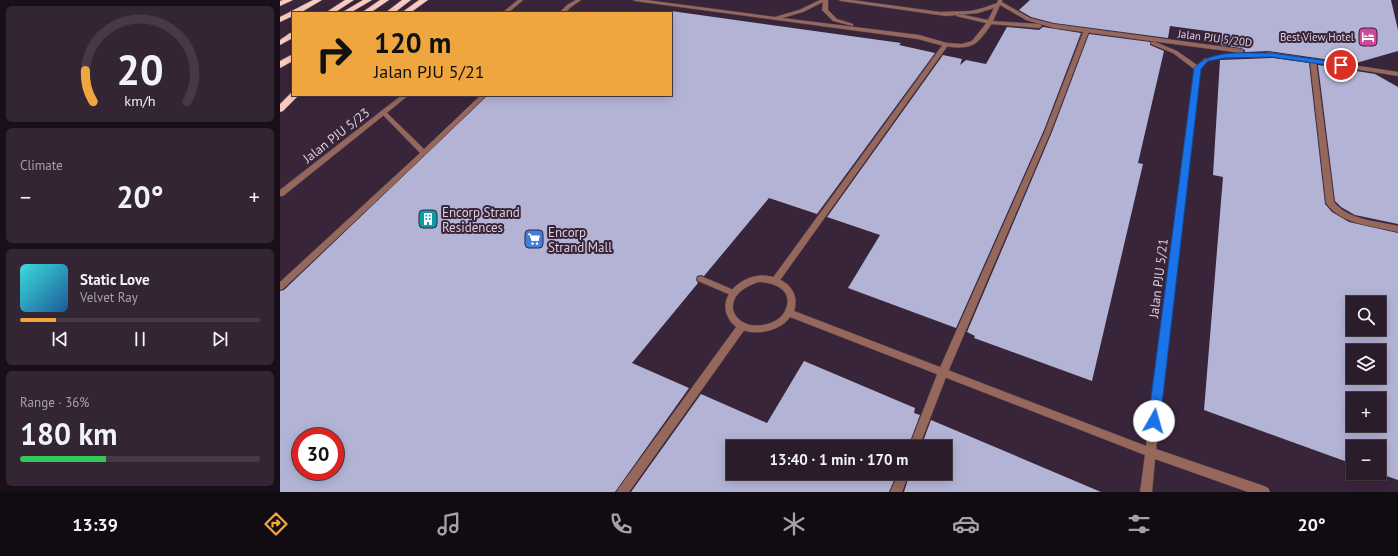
<!DOCTYPE html>
<meta charset="utf-8">
<style>
:root{--surface:#2b1c2c;--page:#332534;--text:#f1f3f6;--muted:#a6a1a9;--line:#473a48;--accent:#f0a63f}
body{margin:0;font-family:"PT Sans",sans-serif;background:var(--page);color:var(--text);height:100vh;display:flex;flex-direction:column;font-size:15px;white-space:nowrap}
*{box-sizing:border-box;margin:0}
p{font-size:13px;color:var(--muted)}
.icon{flex:none;width:22px;height:22px;fill:none;stroke:currentColor;stroke-width:2;stroke-linecap:round;stroke-linejoin:round}
.map{position:relative;flex:1;overflow:hidden}
.details{display:flex;flex-direction:column;gap:6px;padding:6px;background:#180f18;width:280px}
.details>*{flex:none}
.banner{position:absolute;left:12px;top:12px;width:380px;height:84px;border-radius:0px;box-shadow:0 2px 10px #0003,0 0 0 1px var(--line);background:#f0a63f;color:#111;overflow:hidden}
.controls{position:absolute;left:1066px;top:296px;display:grid;gap:8px}
.controls a{display:grid;place-items:center;width:40px;height:40px;border-radius:0px;background:var(--surface);box-shadow:0 2px 10px #0003,0 0 0 1px var(--line);font-size:20px}
.speed{position:absolute;left:12px;top:428px;display:flex;gap:8px;font-size:20px;font-weight:700;text-align:center}
.speed>*{display:grid;place-content:center;width:52px;height:52px;border-radius:50%;background:var(--surface);box-shadow:0 2px 10px #0003,0 0 0 1px var(--line);line-height:1}
.speed .limit{border:6px solid #d22;background:#fff;color:#111}
.pin{position:absolute;display:grid;place-items:center;width:34px;height:34px;color:#fff;margin:-17px;border:2px solid #fff;border-radius:50%;box-shadow:0 1px 4px #0007}
.me{position:absolute;width:44px;margin:-22px;rotate:7deg;stroke-linejoin:round;filter:drop-shadow(0 0 3px #0008)}
.turn{display:flex;align-items:center;gap:14px;height:84px;padding:0 16px;font-size:18px}
.turn .icon{width:52px;height:52px;stroke-width:2.5}
.turn b{display:block;font-size:28px;line-height:34px}
.big{font-size:30px;font-weight:600;line-height:1.1}
.details .card{flex:1;display:flex;flex-direction:column;justify-content:center;gap:6px;min-width:0;padding:0 14px;border-radius:6px;background:var(--page)}
.details .dial{align-items:center;gap:0}
.dial svg{height:104px;overflow:visible;fill:none;stroke:var(--line);stroke-width:7;stroke-linecap:round;text-anchor:middle}
.dial text{fill:var(--text);stroke:none}
.song{display:flex;align-items:center;gap:12px}
.cover{width:48px;height:48px;border-radius:6px;background:linear-gradient(135deg,hsl(180 70% 55%),hsl(210 70% 35%))}
.played{height:4px;border-radius:2px;background:linear-gradient(90deg,var(--accent) 15%,var(--line) 15%)}
.keys{display:flex;justify-content:space-around;direction:ltr}
.heat{display:flex;justify-content:space-between;align-items:center;font-size:22px;direction:ltr}
.charge{height:6px;border-radius:3px;background:linear-gradient(90deg,#34c759 36%,var(--line) 0)}
.trip{position:absolute;left:446px;top:440px;width:226px;height:40px;border-radius:0px;background:var(--surface);box-shadow:0 2px 10px #0003,0 0 0 1px var(--line);font-weight:600;line-height:40px;text-align:center}
.menu{display:flex;height:64px;justify-content:space-around;align-items:center;background:#110b12;color:var(--muted)}
.menu .icon{width:28px;height:28px}
.menu .current{color:var(--accent)}
.menu b{font-size:18px;color:var(--text)}
main{display:flex;flex:1;min-height:0}
.map>svg:first-child{display:block}
.building{fill:#b3b4d5;fill-rule:evenodd}
.lines{fill:none;stroke-linecap:round;stroke-linejoin:round}
.service-casing{stroke:#574458;stroke-width:1}
.pedestrian-casing{stroke:#574458;stroke-width:1}
.minor-casing{stroke:#574458;stroke-width:1}
.motorway-casing{stroke:#574458;stroke-width:1}
.service{fill:#95685b;fill-rule:evenodd}
.pedestrian{fill:#95685b;fill-rule:evenodd}
.minor{fill:#95685b;fill-rule:evenodd}
.motorway{fill:#faccbf;fill-rule:evenodd}
.route{fill:#1a73e8;stroke:#114b97}
.labels{text-anchor:middle;stroke-width:4;stroke-linejoin:round;paint-order:stroke}
.far-poi-label{font-size:11px;fill:#ddd0de;stroke:#39253a;text-anchor:end}
.far-street-label{font-size:11px;fill:#ddd0de;stroke:#39253a}
.street-label{font-size:13px;fill:#ddd0de;stroke:#39253a}
.poi-label{font-size:13px;fill:#ddd0de;stroke:#39253a;text-anchor:start}
</style>
<main>
<section class="details">
<div class="card dial"><svg viewBox="0 0 100 80">
<path d="M14 69A42 42 0 1 1 86 69"/>
<path d="M14 69A42 42 0 0 1 8 45" stroke="#f0a63f"/>
<text x="50" y="56" font-size="32" font-weight="700">20</text>
<text x="50" y="72" font-size="11">km/h</text>
</svg></div>
<div class="card"><p>Climate</p>
<div class="heat"><a>−</a><b class="big">20°</b><a>+</a></div>
</div>
<div class="card">
<div class="song"><i class="cover"></i><div><b>Static Love</b><p>Velvet Ray</p></div></div>
<div class="played"></div>
<div class="keys"><svg class="icon" aria-label="previous" viewBox="0 0 24 24"><path d="M18 5L8 12l10 7zM5 5v14"/></svg><svg class="icon" aria-label="pause" viewBox="0 0 24 24"><path d="M8 5v14M16 5v14"/></svg><svg class="icon" aria-label="next" viewBox="0 0 24 24"><path d="M6 5l10 7-10 7zM19 5v14"/></svg></div>
</div>
<div class="card"><p>Range · 36%</p><b class="big">180 km</b><div class="charge"></div></div>
</section>
<div class="map">
<svg width="1118" height="492" viewBox="0 0 1118 492">
<rect width="100%" height="100%" fill="#39253a"/>
<!-- building -->
<g class="building">
<path d="M 750,0 L 1111,0 L 1118,30 L 1118,51 L 1076,63 L 1078,64 L 988,51 L 965,52 L 965,50 L 961,48 L 941,45 L 942,33 L 890,26 L 888,38 L 774,23 L 751,17 L 739,10 Z"/>
<path d="M 391,11 L 621,43 L 619,45 L 655,53 L 537,214 L 489,198 L 424,276 L 421,275 L 417,276 L 416,280 L 418,283 L 352,363 L 409,388 L 335,492 L 0,492 L 0,291 L 4,290 L 208,95 L 391,95 ZM 21,437 L 55,437 L 55,471 L 21,471 Z"/>
<path d="M 727,27 L 759,30 L 763,27 L 801,33 L 764,130 L 676,328 L 568,288 L 600,235 L 547,217 L 663,55 L 682,59 L 680,65 L 686,60 L 706,64 Z"/>
<path d="M 809,34 L 870,42 L 870,45 L 884,51 L 858,163 L 863,164 L 812,381 L 694,338 L 695,336 L 687,332 L 772,132 Z"/>
<path d="M 993,58 L 1029,63 L 1045,204 L 1052,212 L 1069,222 L 1118,233 L 1118,480 L 1098,473 L 1099,447 L 1073,447 L 1073,464 L 924,410 L 943,177 L 933,175 L 940,60 ZM 1073,303 L 1099,303 L 1099,329 L 1073,329 ZM 1073,351 L 1099,351 L 1099,377 L 1073,377 ZM 1073,399 L 1099,399 L 1099,425 L 1073,425 Z"/>
<path d="M 1038,65 L 1095,74 L 1118,87 L 1118,224 L 1075,215 L 1061,207 L 1055,201 Z"/>
<path d="M 524,361 L 635,408 L 634,413 L 640,415 L 628,447 L 453,447 L 453,473 L 617,473 L 609,492 L 351,492 L 421,394 L 487,423 Z"/>
<path d="M 651,420 L 821,492 L 624,492 L 630,473 L 665,473 L 665,447 L 641,447 Z"/>
</g>
<g class="lines">
<defs>
<g id="service">
<path d="M 296,0 L 301,0 L 291,7 L 285,13 L 279,13 L 287,5 Z"/>
<path d="M 353,0 L 366,0 L 495,17 L 519,10 L 540,0 L 548,0 L 548,10 L 557,19 L 573,24 L 573,26 L 553,21 L 542,10 L 543,2 L 523,12 L 502,18 L 639,35 L 667,43 L 682,44 L 692,41 L 708,21 L 713,22 C 708,29 703,37 697,42 C 683,54 654,43 638,39 L 355,1 Z"/>
<path d="M 804,30 L 809,31 L 771,131 L 668,372 L 639,447 L 629,447 L 658,372 L 765,131 Z"/>
<path d="M 1033,59 L 1036,61 L 1054,202 C 1068,220 1097,221 1118,226 L 1118,232 C 1095,226 1061,225 1046,203 L 1030,61 Z"/>
<path d="M 201,95 L 207,95 L 146,154 L 3,289 L 0,290 L 0,282 L 140,153 L 102,114 L 102,112 L 106,112 L 144,149 Z"/>
<path d="M 619,473 L 629,473 L 622,492 L 610,492 Z"/>
</g>
<g id="pedestrian">
<path d="M 664,43 L 669,44 L 498,283 L 492,283 L 491,281 L 492,279 Z"/>
<path d="M 421,276 L 456,291 L 457,293 L 456,295 L 453,296 L 418,281 L 417,279 L 418,277 Z"/>
<path d="M 462,322 L 465,323 L 467,326 L 465,329 L 349,492 L 336,492 L 459,323 Z"/>
</g>
<g id="minor">
<path d="M 238,0 L 243,0 L 228,13 L 222,13 Z"/>
<path d="M 559,0 L 572,0 L 660,12 L 691,11 L 703,8 L 717,3 L 718,0 L 722,0 L 722,2 L 750,18 L 774,24 L 961,49 L 964,51 L 961,53 L 774,28 L 746,20 L 720,5 L 713,21 L 759,24 L 762,26 L 759,28 L 710,24 L 676,16 L 679,14 L 708,20 L 714,8 L 698,13 L 666,16 L 561,1 Z"/>
<path d="M 871,42 L 875,42 L 897,51 L 917,65 L 924,59 L 943,54 L 986,53 L 988,52 L 1118,72 L 1118,76 L 993,56 L 943,58 L 928,61 L 920,69 L 876,449 L 984,486 L 988,488 L 990,492 L 968,492 L 875,459 L 872,492 L 860,492 L 865,455 L 510,317 C 498,335 460,339 449,319 C 437,299 457,279 477,276 C 498,273 522,288 514,311 L 866,446 L 914,69 L 893,53 L 871,44 ZM 478,282 C 494,282 515,290 505,311 C 499,324 477,329 464,323 C 459,320 454,315 453,309 C 452,294 465,287 478,282 Z"/>
<path d="M 122,95 L 129,95 L 3,196 L 0,196 L 0,190 Z"/>
</g>
<g id="motorway">
<path d="M 3,0 L 13,0 L 0,6 L 0,1 Z"/>
<path d="M 33,0 L 42,0 L 20,13 L 13,13 L 13,16 L 0,22 L 0,17 Z"/>
<path d="M 65,0 L 74,0 L 54,13 L 45,13 Z"/>
<path d="M 83,0 L 92,0 L 70,13 L 61,13 Z"/>
<path d="M 100,0 L 109,0 L 90,13 L 81,13 Z"/>
<path d="M 122,0 L 131,0 L 114,13 L 105,13 Z"/>
<path d="M 139,0 L 148,0 L 130,13 L 121,13 Z"/>
<path d="M 10,33 L 13,33 L 13,38 L 0,45 L 0,40 Z"/>
<path d="M 13,54 L 13,61 L 0,68 L 0,61 Z"/>
<path d="M 11,93 L 13,93 L 13,95 L 19,95 L 3,111 L 0,112 L 0,104 Z"/>
</g>
</defs>
<!-- service casing -->
<use href="#service" class="service-casing"/>
<!-- pedestrian casing -->
<use href="#pedestrian" class="pedestrian-casing"/>
<!-- minor casing -->
<use href="#minor" class="minor-casing"/>
<!-- motorway casing -->
<use href="#motorway" class="motorway-casing"/>
<!-- service -->
<use href="#service" class="service"/>
<!-- pedestrian -->
<use href="#pedestrian" class="pedestrian"/>
<!-- minor -->
<use href="#minor" class="minor"/>
<!-- motorway -->
<use href="#motorway" class="motorway"/>
</g>
<!-- route -->
<path class="route" d="M 992,53 L 1061,63 L 1064,65 L 1061,67 L 992,57 L 944,58 L 928,61 L 921,69 L 880,421 L 878,425 L 874,427 L 870,425 L 868,421 L 914,68 C 932,48 967,54 992,53 Z"/>
<!-- icons -->
<defs>
<symbol id="hotel-square" viewBox="-11 -11 22 22"><rect x="-9" y="-9" width="18" height="18" rx="4" fill="#d1479c" stroke="#39253a"/><path d="M-6-4.5h1.5V1H6V5H4.5V3h-9V5H-6ZM-4 0a1.8 1.8 0 1 1 3.6 0ZM.5 0V-2.5h3Q6-2.5 6 0Z" fill="#fff"/></symbol>
<symbol id="building-square" viewBox="-11 -11 22 22"><rect x="-9" y="-9" width="18" height="18" rx="4" fill="#0f9aa8" stroke="#39253a"/><path d="M-4-6H4V6H1V3H-1V6H-4ZM-2.5-4.3h1.7v1.8h-1.7ZM.8-4.3h1.7v1.8H.8ZM-2.5-1h1.7V.8h-1.7ZM.8-1h1.7V.8H.8Z" fill="#fff"/></symbol>
<symbol id="supermarket-square" viewBox="-11 -11 22 22"><rect x="-9" y="-9" width="18" height="18" rx="4" fill="#3f7fe0" stroke="#39253a"/><path d="M-6-5.5h2.5l.6 2H6L4.5 2H-2.5L-4.4-4H-6ZM-1.5 3.2a1.3 1.3 0 1 0 .1 0ZM3 3.2a1.3 1.3 0 1 0 .1 0Z" fill="#fff"/></symbol>
</defs>
<g fill-rule="evenodd">
<use href="#hotel-square" x="1077" y="26" width="22" height="22"/>
<use href="#building-square" x="137" y="208" width="22" height="22"/>
<use href="#supermarket-square" x="243" y="228" width="22" height="22"/>
</g>
<g class="labels">
<!-- far-poi labels -->
<g class="far-poi-label">
<text x="1074" y="41">Best View Hotel</text>
</g>
<!-- far-street labels -->
<g class="far-street-label">
<text transform="translate(935 38) rotate(7)" y="4">Jalan PJU 5/20D</text>
</g>
<!-- street labels -->
<g class="street-label">
<text transform="translate(56 135) rotate(-38)" y="5">Jalan PJU 5/23</text>
<text transform="translate(878 278) rotate(-83)" y="5">Jalan PJU 5/21</text>
</g>
<!-- poi labels -->
<g class="poi-label">
<text x="162" y="217">Encorp Strand<tspan x="162" dy="15">Residences</tspan></text>
<text x="268" y="237">Encorp<tspan x="268" dy="15">Strand Mall</tspan></text>
</g>
</g>
</svg>
<div class="controls">
<a><svg class="icon" aria-label="search" viewBox="0 0 24 24"><circle cx="10" cy="10" r="6"/><path d="M15 15l6 6"/></svg></a>
<a><svg class="icon" aria-label="layers" viewBox="0 0 24 24"><path d="M12 4l9 5-9 5-9-5zM3 14l9 5 9-5"/></svg></a>
<a>+</a>
<a>−</a>
</div>
<div class="speed"><div class="limit">30</div></div>
<div class="pin" style="left:1061px;top:65px;background:#d93025"><svg class="icon" aria-label="arrive" viewBox="0 0 24 24"><path d="M6 21V4h12l-3 4 3 4H6"/></svg></div>
<svg class="me" style="left:874px;top:421px" viewBox="-20 -20 40 40"><circle r="19" fill="#fff"/><path d="M0-13L10 11 0 6-10 11z" fill="#1a73e8"/></svg>
<div class="trip">13:40 · 1 min · 170 m</div>
<div class="banner">
<div class="turn"><svg class="icon" aria-label="right" viewBox="0 0 24 24"><path d="M7 20v-9h11M14 6l5 5-5 5"/></svg><div><b>120 m</b>Jalan PJU 5/21</div></div>
</div>
</div>
</main>
<nav class="menu">
<b>13:39</b>
<svg class="icon current" aria-label="directions" viewBox="0 0 24 24"><path d="M12 3l9 9-9 9-9-9zM9 14v-3h6M13 9l2 2-2 2"/></svg>
<svg class="icon" aria-label="music" viewBox="0 0 24 24"><path d="M9 18V5l10-2v13"/><circle cx="6" cy="18" r="3"/><circle cx="16" cy="16" r="3"/></svg>
<svg class="icon" aria-label="phone" viewBox="0 0 24 24"><path d="M5 4h4l2 5-3 2q2 4 5 5l2-3 5 2v4C11 20 4 13 5 4z"/></svg>
<svg class="icon" aria-label="climate" viewBox="0 0 24 24"><path d="M12 3v18M4 7l16 10M4 17L20 7"/></svg>
<svg class="icon" aria-label="car" viewBox="0 0 24 24"><path d="M5 17H2v-5l4-1 3-4h7l3 4 3 1v5h-3M9 17h6M6 11h13"/><circle cx="7" cy="17" r="2"/><circle cx="17" cy="17" r="2"/></svg>
<svg class="icon" aria-label="filters" viewBox="0 0 24 24"><path d="M4 7h16M4 17h16"/><circle cx="9" cy="7" r="2"/><circle cx="15" cy="17" r="2"/></svg>
<b>20°</b>
</nav>
